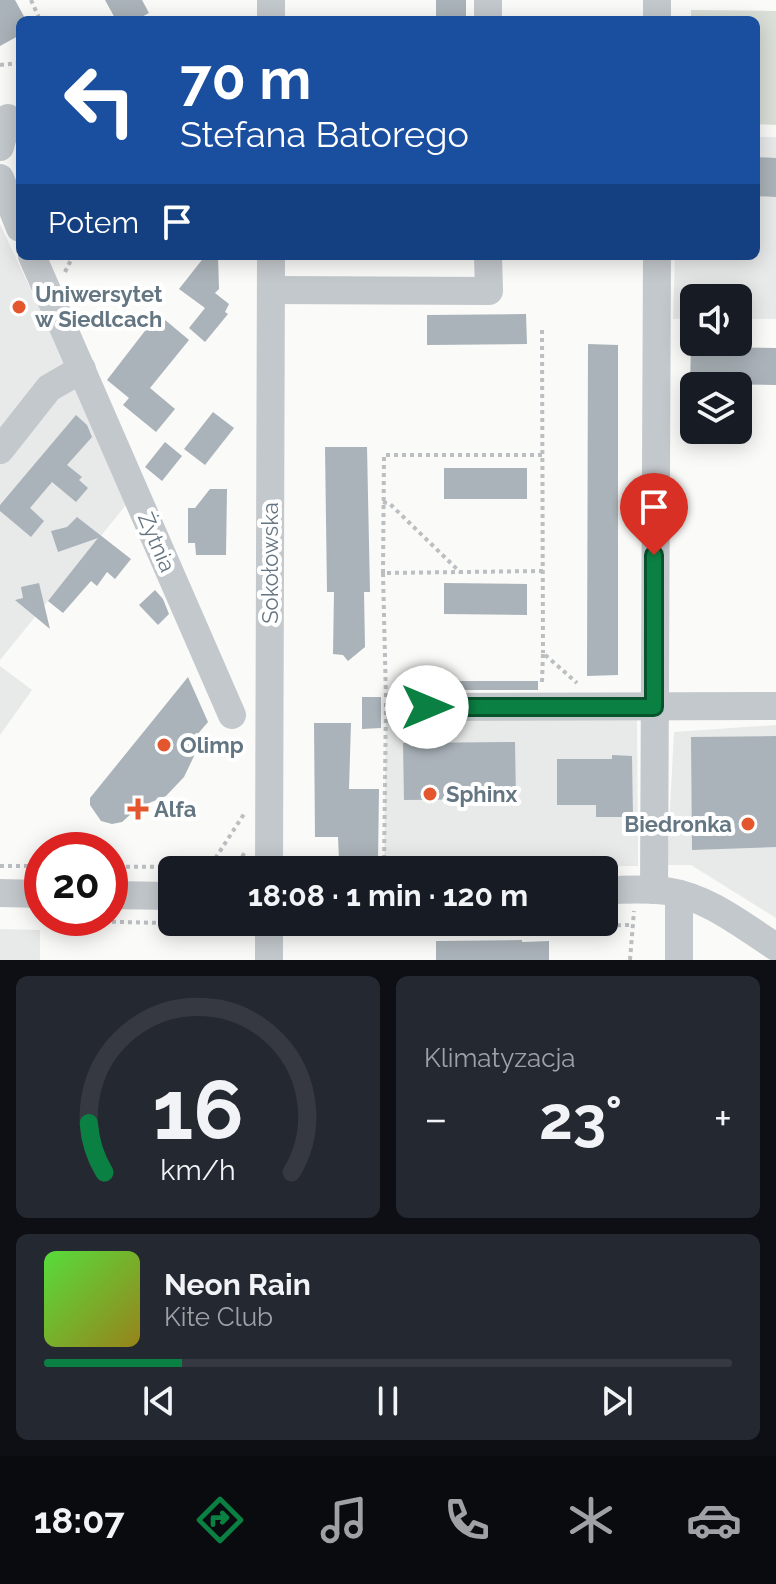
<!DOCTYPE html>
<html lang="pl">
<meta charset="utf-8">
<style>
:root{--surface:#171b24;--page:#242831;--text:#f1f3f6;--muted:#9ea1a6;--line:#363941;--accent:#0b8043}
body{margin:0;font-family:Raleway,sans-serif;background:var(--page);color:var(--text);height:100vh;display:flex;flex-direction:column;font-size:30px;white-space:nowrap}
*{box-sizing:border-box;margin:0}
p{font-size:26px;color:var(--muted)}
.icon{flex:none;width:44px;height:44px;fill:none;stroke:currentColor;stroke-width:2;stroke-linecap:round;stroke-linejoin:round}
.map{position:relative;height:960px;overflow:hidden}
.sheet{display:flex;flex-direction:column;gap:16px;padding:16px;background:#0d0f14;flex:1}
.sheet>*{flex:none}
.top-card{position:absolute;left:16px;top:16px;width:744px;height:244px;border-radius:12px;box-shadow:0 4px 20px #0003;background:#1a4fa0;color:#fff;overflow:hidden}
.buttons{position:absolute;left:680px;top:284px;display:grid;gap:16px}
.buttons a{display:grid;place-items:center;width:72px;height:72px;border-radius:12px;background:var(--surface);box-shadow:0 4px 20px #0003;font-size:40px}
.speed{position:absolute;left:24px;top:832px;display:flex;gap:16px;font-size:40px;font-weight:700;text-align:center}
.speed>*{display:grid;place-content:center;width:104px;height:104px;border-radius:50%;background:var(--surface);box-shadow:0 4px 20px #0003;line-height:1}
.speed .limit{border:12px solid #d22;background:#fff;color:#111}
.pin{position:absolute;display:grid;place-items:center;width:68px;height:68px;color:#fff;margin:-82px -34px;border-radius:50% 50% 50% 0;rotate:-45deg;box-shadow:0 0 8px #0007}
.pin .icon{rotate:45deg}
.me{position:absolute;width:88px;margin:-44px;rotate:90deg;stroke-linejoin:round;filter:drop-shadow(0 0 6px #0008)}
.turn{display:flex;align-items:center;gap:28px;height:168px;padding:0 32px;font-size:36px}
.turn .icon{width:104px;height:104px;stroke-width:2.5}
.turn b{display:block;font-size:56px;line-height:68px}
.then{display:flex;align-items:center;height:76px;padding:0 32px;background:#0003;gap:16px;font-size:30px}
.big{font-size:60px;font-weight:700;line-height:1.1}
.sheet .tile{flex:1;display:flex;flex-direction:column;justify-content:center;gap:12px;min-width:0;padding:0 28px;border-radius:12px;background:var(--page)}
.sheet .dial{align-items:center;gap:0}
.dial svg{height:208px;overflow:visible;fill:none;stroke:var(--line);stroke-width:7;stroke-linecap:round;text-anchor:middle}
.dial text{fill:var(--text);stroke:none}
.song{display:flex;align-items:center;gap:24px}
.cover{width:96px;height:96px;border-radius:12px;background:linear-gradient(135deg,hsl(110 70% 55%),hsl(50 70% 35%))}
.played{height:8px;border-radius:4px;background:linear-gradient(90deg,var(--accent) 20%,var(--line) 20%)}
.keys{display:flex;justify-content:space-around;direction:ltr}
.heat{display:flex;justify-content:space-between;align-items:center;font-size:44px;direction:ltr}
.sheet .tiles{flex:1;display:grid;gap:16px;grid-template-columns:1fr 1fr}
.tile:last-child{grid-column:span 2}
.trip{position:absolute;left:158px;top:856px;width:460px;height:80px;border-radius:12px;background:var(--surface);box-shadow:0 4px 20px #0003;font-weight:700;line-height:80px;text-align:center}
.menu{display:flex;height:128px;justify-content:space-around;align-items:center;background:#090b0e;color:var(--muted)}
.menu .icon{width:56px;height:56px}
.menu .current{color:var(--accent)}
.menu b{font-size:36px;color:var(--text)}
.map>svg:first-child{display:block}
.built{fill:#e8e9e9}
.green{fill:#dadfd7}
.building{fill:#aab3b9}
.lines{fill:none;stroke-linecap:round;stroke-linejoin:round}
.path{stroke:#bbbfc2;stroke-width:4;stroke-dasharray:4 4;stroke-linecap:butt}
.minor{stroke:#c3c8cc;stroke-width:28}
.route-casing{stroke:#07532c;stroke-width:20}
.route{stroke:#0b8043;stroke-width:14}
.poi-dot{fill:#e4572e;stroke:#fff;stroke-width:3}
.labels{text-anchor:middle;stroke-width:8;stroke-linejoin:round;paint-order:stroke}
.poi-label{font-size:22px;font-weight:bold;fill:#657683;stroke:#fff;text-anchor:start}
.street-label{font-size:22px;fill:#657683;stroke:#fff}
</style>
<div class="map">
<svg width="776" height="960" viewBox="0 0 776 960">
<rect width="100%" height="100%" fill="#fafaf8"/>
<!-- built -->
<g class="built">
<path d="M 756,137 L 776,137 L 776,319 L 738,319 L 738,298 L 694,298 L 694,319 L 673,319 L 675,256 L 756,256 Z"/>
<path d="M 0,224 L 130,500 L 0,660 Z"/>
<path d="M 0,666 L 32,690 L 0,735 Z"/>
<path d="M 386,711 L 637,714 L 638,866 L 384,867 Z"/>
<path d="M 776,725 L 776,918 L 691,865 L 667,865 L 674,732 Z"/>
<path d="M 0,929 L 40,930 L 40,960 L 0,960 Z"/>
</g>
<!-- green -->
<path class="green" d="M 691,10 L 776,11 L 776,125 L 756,124 L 756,20 L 691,20 Z"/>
<!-- building -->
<g class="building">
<path d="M 0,0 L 15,0 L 26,20 L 20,20 L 20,35 L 0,46 Z"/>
<path d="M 105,0 L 142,0 L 149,13 L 136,20 L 116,20 Z"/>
<rect x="436" y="0" width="30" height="20"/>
<path d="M 756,157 L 776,158 L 776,197 L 756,196 Z"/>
<path d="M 205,256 L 218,256 L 219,289 L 215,293 L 229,304 L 225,312 L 228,314 L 205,342 L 189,328 L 205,308 L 179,289 Z"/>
<path d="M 158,314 L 189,340 L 150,388 L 175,409 L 156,432 L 123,405 L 129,398 L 107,380 Z"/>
<path d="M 526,314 L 527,344 L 427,345 L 427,315 Z"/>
<path d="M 588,344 L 618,345 L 618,675 L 587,676 Z"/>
<path d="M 691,347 L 776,348 L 776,385 L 690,384 Z"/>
<path d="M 213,412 L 234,428 L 205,465 L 184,449 Z"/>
<path d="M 76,415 L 87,425 L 92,437 L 67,465 L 82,477 L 79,480 L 88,488 L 76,502 L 52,482 L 30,508 L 44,521 L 31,537 L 0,511 L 0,505 Z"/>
<path d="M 165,442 L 182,456 L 162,481 L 145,467 Z"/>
<path d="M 325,447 L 367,447 L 370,592 L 364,592 L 365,647 L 348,661 L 343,655 L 333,654 L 334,592 L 327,592 Z"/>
<rect x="444" y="468" width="83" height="31"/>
<path d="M 210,489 L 227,489 L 226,555 L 196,555 L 195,543 L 188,543 L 188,508 L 195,508 Z"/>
<path d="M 77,517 L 131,559 L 115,579 L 107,572 L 97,586 L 91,581 L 63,613 L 48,601 L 98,538 L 58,552 L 51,531 L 67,527 Z"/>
<path d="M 39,583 L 50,629 L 15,600 L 23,598 L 21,587 Z"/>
<path d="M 444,583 L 527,584 L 527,615 L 444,614 Z"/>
<path d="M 155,590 L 163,599 L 169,614 L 158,625 L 139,605 Z"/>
<path d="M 188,677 L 208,722 L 196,736 L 195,754 L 184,777 L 166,796 L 142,806 L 142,811 L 132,813 L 122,822 L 112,824 L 101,821 L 90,805 L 90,798 Z"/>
<rect x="445" y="681" width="93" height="9"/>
<path d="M 362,697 L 381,697 L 381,728 L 362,729 Z"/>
<path d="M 314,723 L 351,723 L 349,789 L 379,789 L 378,860 L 339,860 L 338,837 L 315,837 Z"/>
<path d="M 776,736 L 776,847 L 692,850 L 691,737 Z"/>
<path d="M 515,742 L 516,799 L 404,800 L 403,743 Z"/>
<path d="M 612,755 L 632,756 L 633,817 L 596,817 L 596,805 L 557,805 L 557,759 L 612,759 Z"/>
<path d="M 522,940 L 522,942 L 549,941 L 549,960 L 436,960 L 436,941 Z"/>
</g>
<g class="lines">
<!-- path -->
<g class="path">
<path d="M 31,0 L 40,20"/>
<path d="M 0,65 L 20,63"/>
<path d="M 65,272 L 73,256"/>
<path d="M 542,330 L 543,653"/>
<path d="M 542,455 L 384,455 L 383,573 L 543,571"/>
<path d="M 383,502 L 390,504 L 460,572"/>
<path d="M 383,573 L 386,700 L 404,700"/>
<path d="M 542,682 L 543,653 L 577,683"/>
<path d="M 211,865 L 244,814"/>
<path d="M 0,866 L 42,866"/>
<path d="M 110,867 L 229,866 L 239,862 L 245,852"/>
<path d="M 384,867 L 386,700"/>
<path d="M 40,920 L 162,923"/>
<path d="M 439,922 L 439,928 L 632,925"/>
<path d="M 630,960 L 634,911"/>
</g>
<!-- minor -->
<g class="minor">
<path d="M 271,0 L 271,20"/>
<path d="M 488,0 L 488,20"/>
<path d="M 657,0 L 657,20"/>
<path d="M 0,147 L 8,118"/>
<path d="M 0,178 L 20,228"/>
<path d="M 32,256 L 232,715"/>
<path d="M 271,290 L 489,291 L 488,256"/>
<path d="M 0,450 L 49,388 L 82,369"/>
<path d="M 427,707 L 776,706"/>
<path d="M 269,870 L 271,256"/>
<path d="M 604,890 C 624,890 646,888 666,891 C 708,897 742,925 776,947"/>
<path d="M 654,890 L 657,256"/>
<path d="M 0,893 L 42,894"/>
<path d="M 679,894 L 679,960"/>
<path d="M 110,895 L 172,896"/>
<path d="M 269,922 L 269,960"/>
</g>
</g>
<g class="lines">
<defs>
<path id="route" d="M 427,707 L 654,707 L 654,555"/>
</defs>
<!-- route casing -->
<use href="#route" class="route-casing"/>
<!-- route -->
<use href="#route" class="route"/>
</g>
<!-- markers -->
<g class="poi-dot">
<circle cx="19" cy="307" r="8"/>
<circle cx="164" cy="745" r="8"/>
<circle cx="430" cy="794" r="8"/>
<path d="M134 797h8v8h8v8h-8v8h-8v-8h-8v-8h8z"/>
<circle cx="748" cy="824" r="8"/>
</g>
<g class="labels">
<!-- poi labels -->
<g class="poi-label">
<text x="35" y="302">Uniwersytet<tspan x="35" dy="25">w Siedlcach</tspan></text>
<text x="180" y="753">Olimp</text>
<text x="446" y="802">Sphinx</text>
<text x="154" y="817">Alfa</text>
<text x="732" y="832" text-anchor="end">Biedronka</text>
</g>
<!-- street labels -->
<g class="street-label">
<text transform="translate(157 542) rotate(67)" y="8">Żytnia</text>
<text transform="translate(270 563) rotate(-90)" y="8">Sokołowska</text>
</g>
</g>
</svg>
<div class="buttons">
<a><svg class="icon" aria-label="sound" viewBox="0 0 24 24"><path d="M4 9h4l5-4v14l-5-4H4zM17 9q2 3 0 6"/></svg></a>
<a><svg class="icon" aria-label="layers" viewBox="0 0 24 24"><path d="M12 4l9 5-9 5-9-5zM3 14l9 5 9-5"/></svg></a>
</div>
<div class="speed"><div class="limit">20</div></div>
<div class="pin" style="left:654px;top:555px;background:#d93025"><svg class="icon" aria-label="arrive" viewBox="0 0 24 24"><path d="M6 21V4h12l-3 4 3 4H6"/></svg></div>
<svg class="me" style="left:427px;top:707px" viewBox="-20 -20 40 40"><circle r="19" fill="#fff"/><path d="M0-13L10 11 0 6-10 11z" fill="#0b8043"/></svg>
<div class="trip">18:08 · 1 min · 120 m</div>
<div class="top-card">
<div class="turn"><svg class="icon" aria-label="left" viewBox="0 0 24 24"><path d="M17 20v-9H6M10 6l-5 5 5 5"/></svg><div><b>70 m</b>Stefana Batorego</div></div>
<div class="then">Potem<svg class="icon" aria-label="arrive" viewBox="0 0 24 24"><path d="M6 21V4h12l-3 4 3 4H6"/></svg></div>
</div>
</div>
<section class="sheet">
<div class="tiles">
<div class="tile dial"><svg viewBox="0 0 100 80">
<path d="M14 69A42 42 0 1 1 86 69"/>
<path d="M14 69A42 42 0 0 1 8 50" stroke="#0b8043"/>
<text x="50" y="56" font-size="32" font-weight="700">16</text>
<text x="50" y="72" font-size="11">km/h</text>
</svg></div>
<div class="tile"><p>Klimatyzacja</p>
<div class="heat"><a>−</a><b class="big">23°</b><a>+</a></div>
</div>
<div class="tile">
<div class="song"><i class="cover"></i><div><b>Neon Rain</b><p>Kite Club</p></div></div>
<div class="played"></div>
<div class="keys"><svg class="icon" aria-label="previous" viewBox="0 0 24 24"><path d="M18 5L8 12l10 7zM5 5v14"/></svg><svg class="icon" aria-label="pause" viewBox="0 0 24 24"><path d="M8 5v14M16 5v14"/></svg><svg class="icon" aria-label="next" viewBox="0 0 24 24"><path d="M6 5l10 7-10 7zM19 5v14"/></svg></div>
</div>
</div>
</section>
<nav class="menu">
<b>18:07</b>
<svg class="icon current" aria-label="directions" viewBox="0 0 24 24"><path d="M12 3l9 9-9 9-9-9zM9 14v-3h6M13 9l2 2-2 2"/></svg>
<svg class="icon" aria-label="music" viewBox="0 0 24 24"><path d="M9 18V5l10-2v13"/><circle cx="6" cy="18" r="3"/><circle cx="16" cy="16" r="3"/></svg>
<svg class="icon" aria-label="phone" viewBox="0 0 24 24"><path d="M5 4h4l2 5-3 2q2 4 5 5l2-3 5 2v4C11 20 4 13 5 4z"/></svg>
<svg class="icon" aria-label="climate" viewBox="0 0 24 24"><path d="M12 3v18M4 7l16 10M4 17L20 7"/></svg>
<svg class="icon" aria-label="car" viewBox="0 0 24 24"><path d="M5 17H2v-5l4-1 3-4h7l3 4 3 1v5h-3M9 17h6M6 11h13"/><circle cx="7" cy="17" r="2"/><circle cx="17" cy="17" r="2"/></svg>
</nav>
